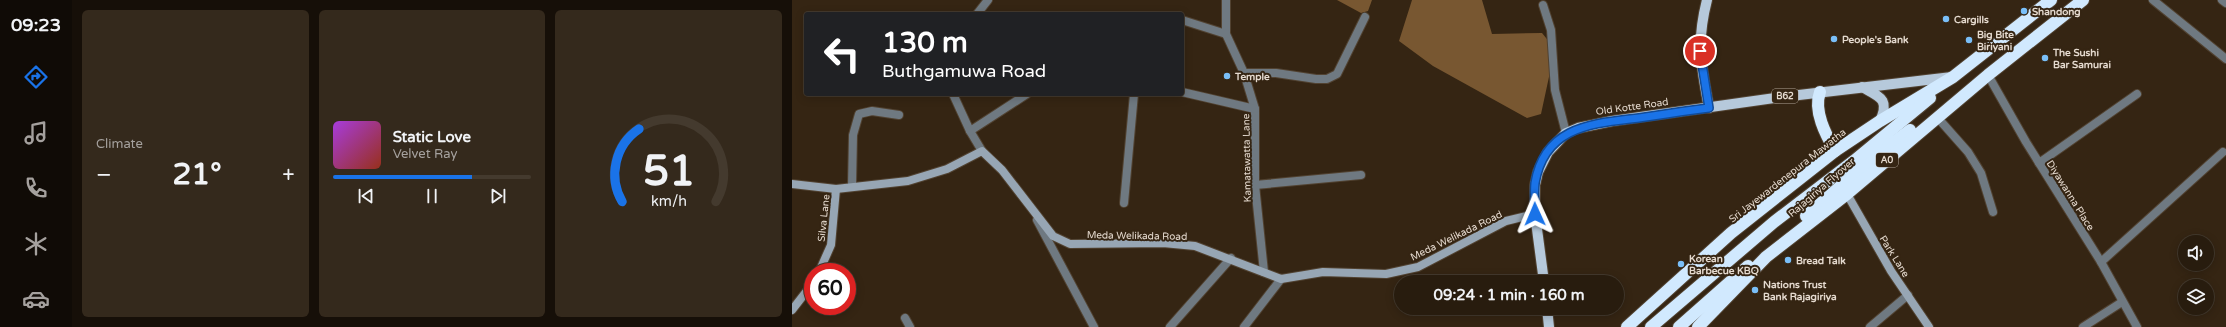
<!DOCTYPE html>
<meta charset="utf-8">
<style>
:root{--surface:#281c0e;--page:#34291c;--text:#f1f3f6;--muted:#a5a19e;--line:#443a2e;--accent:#1a73e8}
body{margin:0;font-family:"Varela Round",sans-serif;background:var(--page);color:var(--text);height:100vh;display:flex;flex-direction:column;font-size:15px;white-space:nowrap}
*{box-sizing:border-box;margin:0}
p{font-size:13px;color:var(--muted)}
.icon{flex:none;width:22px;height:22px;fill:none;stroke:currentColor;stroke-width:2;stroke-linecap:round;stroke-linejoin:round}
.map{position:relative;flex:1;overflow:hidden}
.sheet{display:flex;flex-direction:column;gap:10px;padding:10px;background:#160f08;width:720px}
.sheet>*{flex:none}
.top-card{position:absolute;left:12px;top:12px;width:380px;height:84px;border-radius:4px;box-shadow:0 2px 10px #0003,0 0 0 1px var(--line);background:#202124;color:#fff;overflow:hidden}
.controls{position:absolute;left:1386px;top:235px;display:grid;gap:8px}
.controls a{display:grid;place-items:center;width:36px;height:36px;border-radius:50%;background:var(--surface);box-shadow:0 2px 10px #0003,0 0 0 1px var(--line);font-size:20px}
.speed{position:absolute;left:12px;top:263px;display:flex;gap:8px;font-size:20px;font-weight:700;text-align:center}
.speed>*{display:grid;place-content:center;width:52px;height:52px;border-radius:50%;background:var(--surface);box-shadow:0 2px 10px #0003,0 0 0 1px var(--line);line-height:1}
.speed .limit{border:6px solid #d22;background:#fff;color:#111}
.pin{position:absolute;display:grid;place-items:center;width:34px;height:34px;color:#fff;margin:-17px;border:2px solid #fff;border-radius:50%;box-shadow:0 1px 4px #0007}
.me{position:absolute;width:44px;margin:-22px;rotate:359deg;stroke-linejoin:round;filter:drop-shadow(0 0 3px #0008)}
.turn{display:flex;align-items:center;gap:14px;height:84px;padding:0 12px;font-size:18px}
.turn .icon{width:52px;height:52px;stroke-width:2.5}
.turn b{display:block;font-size:28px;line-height:34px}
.big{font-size:30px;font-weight:700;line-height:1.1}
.sheet .card{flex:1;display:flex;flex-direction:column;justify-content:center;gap:6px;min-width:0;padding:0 14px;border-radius:6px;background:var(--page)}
.sheet .dial{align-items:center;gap:0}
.dial svg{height:104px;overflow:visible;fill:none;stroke:var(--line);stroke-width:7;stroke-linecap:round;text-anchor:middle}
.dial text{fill:var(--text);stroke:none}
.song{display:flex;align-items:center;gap:12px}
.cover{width:48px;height:48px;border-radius:6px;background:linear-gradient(135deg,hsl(280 70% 55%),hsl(10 70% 35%))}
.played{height:4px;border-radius:2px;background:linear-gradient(90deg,var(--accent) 70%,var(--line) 70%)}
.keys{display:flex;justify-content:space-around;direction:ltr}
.heat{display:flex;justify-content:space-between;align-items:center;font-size:22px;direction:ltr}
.sheet .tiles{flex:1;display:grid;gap:10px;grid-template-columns:repeat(3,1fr)}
.trip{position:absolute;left:602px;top:275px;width:230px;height:40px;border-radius:20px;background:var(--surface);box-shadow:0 2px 10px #0003,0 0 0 1px var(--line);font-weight:700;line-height:40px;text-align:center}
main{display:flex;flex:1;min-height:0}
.menu{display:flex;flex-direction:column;width:72px;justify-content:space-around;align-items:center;background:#100b06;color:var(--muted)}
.menu .icon{width:28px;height:28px}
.menu .active{color:var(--accent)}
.menu b{font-size:18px;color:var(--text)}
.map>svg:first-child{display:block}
.forest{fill:#785731}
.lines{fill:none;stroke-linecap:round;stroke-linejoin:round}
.street-casing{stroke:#514231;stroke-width:10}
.secondary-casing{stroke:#514231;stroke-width:10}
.primary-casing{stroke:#514231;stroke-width:12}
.highway-casing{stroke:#514231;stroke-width:14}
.street{stroke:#6f7981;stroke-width:8}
.secondary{stroke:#97a6b4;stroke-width:8}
.primary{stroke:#b6c9db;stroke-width:10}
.highway{stroke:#d1e9fe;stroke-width:12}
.route-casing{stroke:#114b97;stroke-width:10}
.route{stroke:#1a73e8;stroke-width:7}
.poi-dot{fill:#7abff8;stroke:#352513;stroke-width:1.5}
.labels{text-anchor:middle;stroke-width:4;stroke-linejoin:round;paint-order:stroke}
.shield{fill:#352513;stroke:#b0a497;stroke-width:1}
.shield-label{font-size:9px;font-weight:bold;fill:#e5dacf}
.poi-label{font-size:10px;font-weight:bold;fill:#e5dacf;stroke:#352513;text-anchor:start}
.street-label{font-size:10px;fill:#e5dacf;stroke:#352513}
</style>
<main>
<nav class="menu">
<b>09:23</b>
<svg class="icon active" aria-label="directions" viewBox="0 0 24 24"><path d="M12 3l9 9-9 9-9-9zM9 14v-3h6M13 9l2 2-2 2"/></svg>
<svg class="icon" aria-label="music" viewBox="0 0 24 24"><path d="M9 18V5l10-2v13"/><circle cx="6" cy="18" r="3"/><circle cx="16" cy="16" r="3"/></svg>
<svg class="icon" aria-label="phone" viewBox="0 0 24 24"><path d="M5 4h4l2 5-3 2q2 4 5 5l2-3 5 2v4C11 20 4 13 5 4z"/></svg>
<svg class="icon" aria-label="climate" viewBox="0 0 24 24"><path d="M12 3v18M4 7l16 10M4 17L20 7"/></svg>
<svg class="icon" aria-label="car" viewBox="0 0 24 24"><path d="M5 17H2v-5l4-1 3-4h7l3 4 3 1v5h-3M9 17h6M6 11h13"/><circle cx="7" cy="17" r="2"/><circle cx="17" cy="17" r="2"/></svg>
</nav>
<section class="sheet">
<div class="tiles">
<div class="card"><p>Climate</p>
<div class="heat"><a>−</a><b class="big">21°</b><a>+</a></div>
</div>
<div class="card">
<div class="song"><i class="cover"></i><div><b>Static Love</b><p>Velvet Ray</p></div></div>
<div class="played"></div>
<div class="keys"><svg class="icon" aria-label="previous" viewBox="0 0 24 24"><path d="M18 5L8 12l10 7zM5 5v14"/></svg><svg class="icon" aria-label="pause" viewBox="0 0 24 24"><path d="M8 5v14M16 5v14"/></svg><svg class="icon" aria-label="next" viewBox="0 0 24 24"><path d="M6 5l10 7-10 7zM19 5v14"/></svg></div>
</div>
<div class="card dial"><svg viewBox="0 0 100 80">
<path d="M14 69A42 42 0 1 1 86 69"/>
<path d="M14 69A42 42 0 0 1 27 13" stroke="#1a73e8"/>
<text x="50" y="56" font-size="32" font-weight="700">51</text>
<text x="50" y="72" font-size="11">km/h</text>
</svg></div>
</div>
</section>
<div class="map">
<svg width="1434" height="327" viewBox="0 0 1434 327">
<rect width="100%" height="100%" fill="#352513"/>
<!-- forest -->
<g class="forest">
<path d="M 545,0 L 580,0 L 576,11 L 569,13 Z"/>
<path d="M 620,0 L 690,0 L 700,34 L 750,33 L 763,49 L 749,114 L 735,118 L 641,66 L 607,41 Z"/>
</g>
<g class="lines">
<defs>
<g id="street">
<path d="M 434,0 L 434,34 L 452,73 L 463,109 L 463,185 L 472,272"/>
<path d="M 1361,0 L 1434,59"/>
<path d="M 1430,0 L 1434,3"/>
<path d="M 751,5 L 759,30 L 763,90 L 774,133"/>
<path d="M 185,14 L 196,0"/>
<path d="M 390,20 L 434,34"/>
<path d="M 452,73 L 484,73 L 524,79 L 535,79 L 545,74 L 573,17"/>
<path d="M 1196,75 L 1234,142 L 1309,262 L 1345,327"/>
<path d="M 390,92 L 463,109"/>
<path d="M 161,94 L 178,131 L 190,151"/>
<path d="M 1145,117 L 1176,152 L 1189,173 L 1201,212"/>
<path d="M 178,131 L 235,94"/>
<path d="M 1247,163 L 1345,94"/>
<path d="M 463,185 L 569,175"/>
<path d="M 60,186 L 61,135 L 67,114 L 80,111 L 107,115"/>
<path d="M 332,203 L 342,94"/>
<path d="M 245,220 L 302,327"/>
<path d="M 1309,262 L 1431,152"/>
<path d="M 113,318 L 118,327"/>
<path d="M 378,327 L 439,258"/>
<path d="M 452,327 L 489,279"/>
<path d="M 1078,327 L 1116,295"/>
<path d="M 1291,327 L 1330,302"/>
</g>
<g id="secondary">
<path d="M 0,184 L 44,189 L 116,181 L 155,169 L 190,151 L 210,170 L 261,236 L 278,244 L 371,243 L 403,246 L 489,279 L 531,272 L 594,274 L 626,267 L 714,221 L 743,214"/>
<path d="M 1055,194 L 1099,271 L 1137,327"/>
<path d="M 27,272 L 39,245 L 44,189"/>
<path d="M 0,310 L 21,283"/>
</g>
<g id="primary">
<path d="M 915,0 C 904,43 909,65 917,108"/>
<path d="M 1070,87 C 1088,97 1098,99 1088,121"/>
<path d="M 752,282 L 743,214 L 743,185 L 746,172 L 756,152 L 774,133 L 786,128 L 820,121 L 990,97 L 1160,77"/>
<path d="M 755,308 L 757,327"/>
</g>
<g id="highway">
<path d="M 1028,92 C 1021,111 1034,135 1043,151"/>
<path d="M 1014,216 L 1086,154 L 1118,130"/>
<path d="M 835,327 L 939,233 L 1043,151 L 1088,121 L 1161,77 L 1259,0"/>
<path d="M 859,327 L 982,222 L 1063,160 L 1138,98"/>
<path d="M 887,327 L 956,266"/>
<path d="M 906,327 L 974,257 L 1055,194 L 1196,75 L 1291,0"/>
</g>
</defs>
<!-- street casing -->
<use href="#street" class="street-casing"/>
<!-- secondary casing -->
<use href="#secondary" class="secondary-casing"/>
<!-- primary casing -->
<use href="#primary" class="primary-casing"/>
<!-- highway casing -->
<use href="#highway" class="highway-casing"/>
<!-- street -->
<use href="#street" class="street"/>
<!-- secondary -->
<use href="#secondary" class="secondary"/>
<!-- primary -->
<use href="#primary" class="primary"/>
<!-- highway -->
<use href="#highway" class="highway"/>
</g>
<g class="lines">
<defs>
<path id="route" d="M 743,214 C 743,204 742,193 743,183 C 752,130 794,124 838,119 C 864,116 890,111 917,108 L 908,51"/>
</defs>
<!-- route casing -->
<use href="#route" class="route-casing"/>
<!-- route -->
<use href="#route" class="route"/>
</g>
<!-- markers -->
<g class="poi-dot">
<circle cx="1232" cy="11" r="4"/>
<circle cx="1154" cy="19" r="4"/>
<circle cx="1042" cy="39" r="4"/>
<circle cx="1177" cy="40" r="4"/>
<circle cx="1253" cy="58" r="4"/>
<circle cx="435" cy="76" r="4"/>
<circle cx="996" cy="260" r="4"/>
<circle cx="889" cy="264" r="4"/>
<circle cx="963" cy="290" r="4"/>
</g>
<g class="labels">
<!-- shield labels -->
<g class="shield">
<rect x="980" y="89" width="26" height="14" rx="3"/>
<rect x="1084" y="153" width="22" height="14" rx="3"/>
</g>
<g class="shield-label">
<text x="993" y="99">B62</text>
<text x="1095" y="163">A0</text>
</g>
<!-- poi labels -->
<g class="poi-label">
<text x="1240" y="15">Shandong</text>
<text x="1162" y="23">Cargills</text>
<text x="1185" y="38">Big Bite<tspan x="1185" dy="12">Biriyani</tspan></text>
<text x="1050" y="43">People's Bank</text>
<text x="1261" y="56">The Sushi<tspan x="1261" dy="12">Bar Samurai</tspan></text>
<text x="443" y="80">Temple</text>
<text x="897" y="262">Korean<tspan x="897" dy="12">Barbecue KBQ</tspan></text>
<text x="1004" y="264">Bread Talk</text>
<text x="971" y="288">Nations Trust<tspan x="971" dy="12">Bank Rajagiriya</tspan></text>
</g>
<!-- street labels -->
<g class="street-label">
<text transform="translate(840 106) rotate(-8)" y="4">Old Kotte Road</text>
<text transform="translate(454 158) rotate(-91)" y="4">Kamatawatta Lane</text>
<text transform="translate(995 175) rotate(-38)" y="4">Sri Jayewardenepura Mawatha</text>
<text transform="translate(1029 187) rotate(-41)" y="4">Rajagiriya Flyover</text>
<text transform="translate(1279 195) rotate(58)" y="4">Diyawanna Place</text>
<text transform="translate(31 218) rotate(-84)" y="4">Silva Lane</text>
<text transform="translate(345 235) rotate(1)" y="4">Meda Welikada Road</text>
<text transform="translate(664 235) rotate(-26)" y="4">Meda Welikada Road</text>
<text transform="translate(1103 256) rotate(58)" y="4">Park Lane</text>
</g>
</g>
</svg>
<div class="controls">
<a><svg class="icon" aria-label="sound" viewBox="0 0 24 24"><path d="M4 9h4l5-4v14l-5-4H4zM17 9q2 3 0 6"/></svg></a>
<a><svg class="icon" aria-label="layers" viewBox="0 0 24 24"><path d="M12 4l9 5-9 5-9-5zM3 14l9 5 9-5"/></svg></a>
</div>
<div class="speed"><div class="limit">60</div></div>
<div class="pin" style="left:908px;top:51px;background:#d93025"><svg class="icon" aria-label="arrive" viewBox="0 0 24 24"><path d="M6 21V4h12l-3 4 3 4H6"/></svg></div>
<svg class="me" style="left:743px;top:214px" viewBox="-20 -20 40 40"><path d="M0-17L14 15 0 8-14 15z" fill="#1a73e8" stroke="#fff" stroke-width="4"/></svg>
<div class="trip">09:24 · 1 min · 160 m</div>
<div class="top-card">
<div class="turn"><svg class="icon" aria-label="left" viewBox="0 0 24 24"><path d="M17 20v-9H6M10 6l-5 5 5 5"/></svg><div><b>130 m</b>Buthgamuwa Road</div></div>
</div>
</div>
</main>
